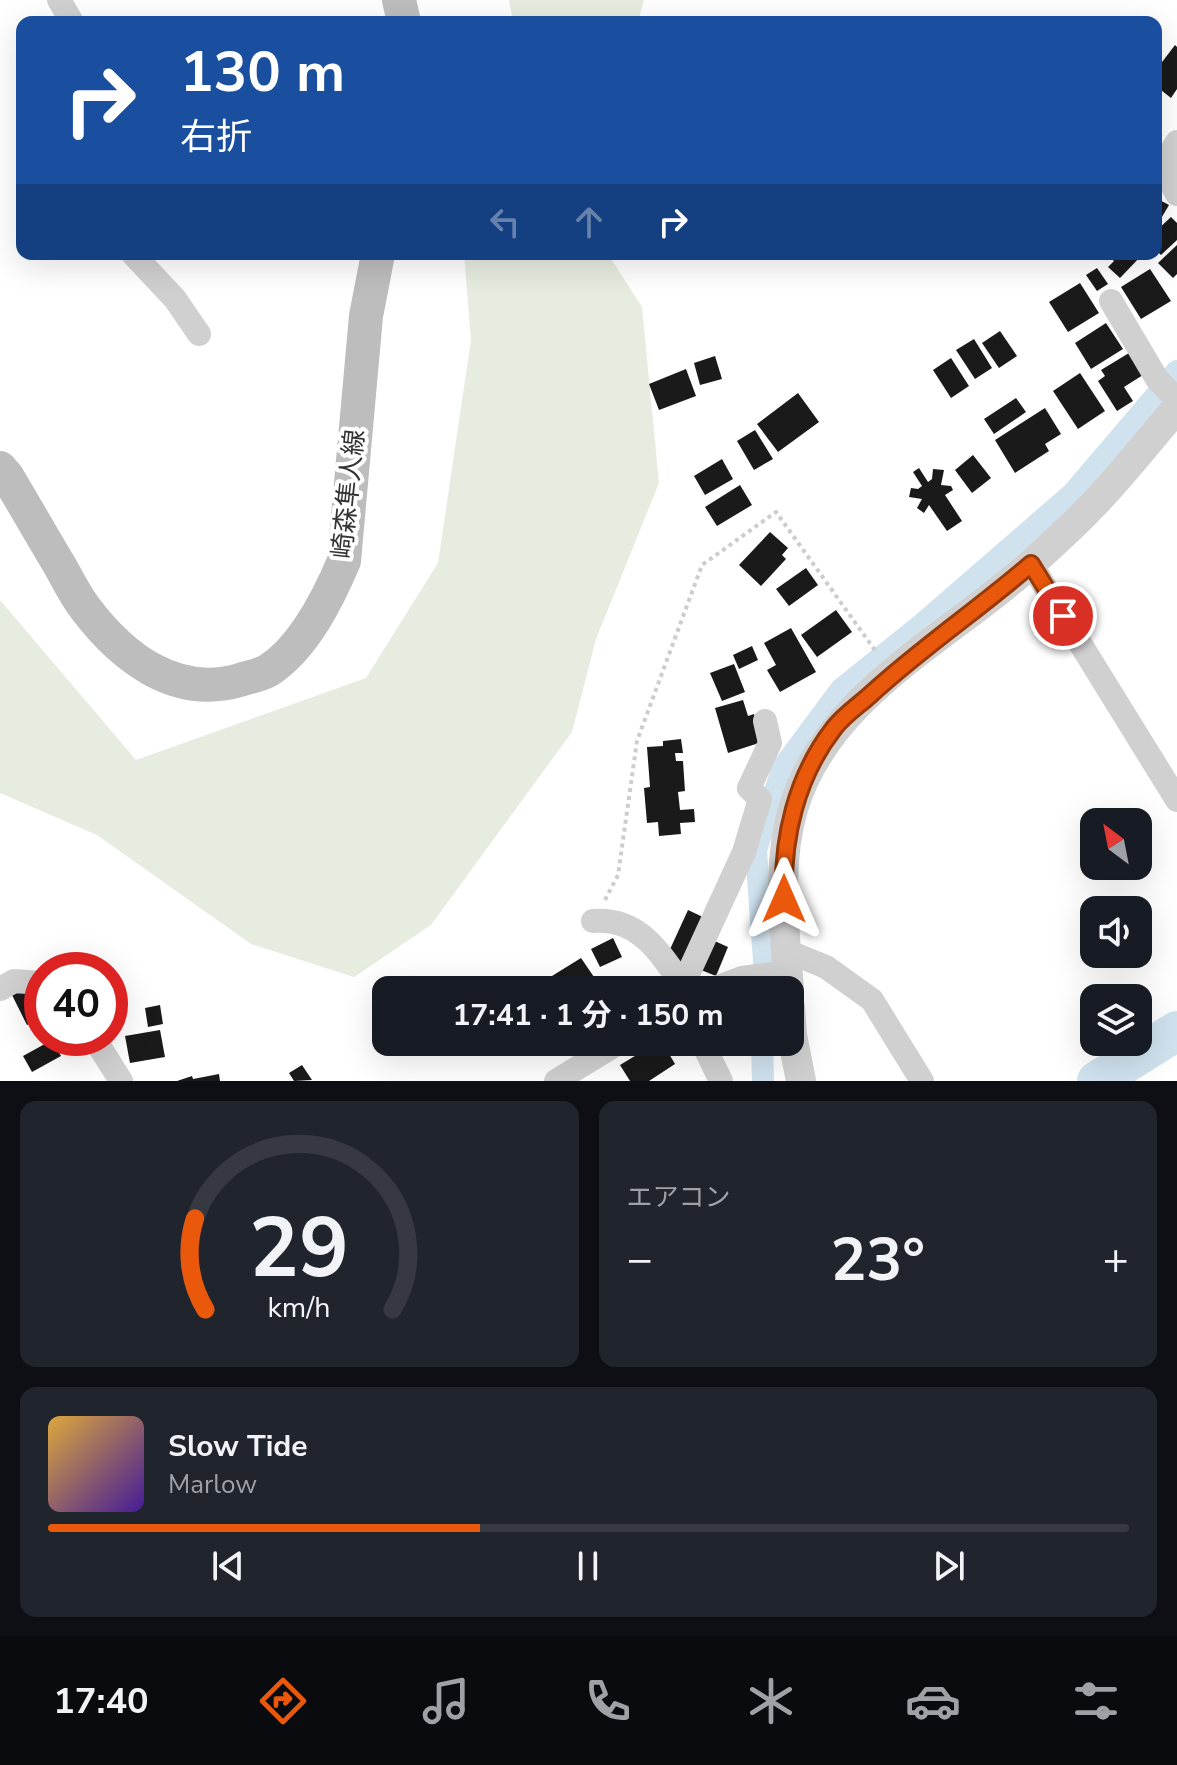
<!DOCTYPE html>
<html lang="ja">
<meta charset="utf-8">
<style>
:root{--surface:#171b24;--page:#20242c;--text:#f1f3f6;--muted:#9ea1a6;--line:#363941;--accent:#ea580c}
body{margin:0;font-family:"Nunito Sans","Noto Sans JP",sans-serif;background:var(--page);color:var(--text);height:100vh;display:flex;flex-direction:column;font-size:30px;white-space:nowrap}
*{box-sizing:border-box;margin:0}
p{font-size:26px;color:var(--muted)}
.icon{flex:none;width:44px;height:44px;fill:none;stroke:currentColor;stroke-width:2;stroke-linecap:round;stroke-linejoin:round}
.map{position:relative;height:1081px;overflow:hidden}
.details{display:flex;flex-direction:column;gap:20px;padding:20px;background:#0d0f14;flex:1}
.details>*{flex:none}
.hud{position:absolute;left:16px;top:16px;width:1146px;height:244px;border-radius:16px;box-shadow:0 8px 32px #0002;background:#1a4fa0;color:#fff;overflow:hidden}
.needle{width:52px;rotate:328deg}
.controls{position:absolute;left:1080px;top:808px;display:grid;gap:16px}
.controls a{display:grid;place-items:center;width:72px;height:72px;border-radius:16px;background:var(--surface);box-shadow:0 8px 32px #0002;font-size:40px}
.speed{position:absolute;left:24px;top:952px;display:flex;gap:16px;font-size:40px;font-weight:700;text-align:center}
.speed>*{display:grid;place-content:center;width:104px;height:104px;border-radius:50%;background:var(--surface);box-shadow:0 8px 32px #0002;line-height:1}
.speed .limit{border:12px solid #d22;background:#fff;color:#111}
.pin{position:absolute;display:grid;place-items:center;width:68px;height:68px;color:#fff;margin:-34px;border:4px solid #fff;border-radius:50%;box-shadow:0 2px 8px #0007}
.me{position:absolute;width:88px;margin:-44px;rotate:0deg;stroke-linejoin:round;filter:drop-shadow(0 0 6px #0008)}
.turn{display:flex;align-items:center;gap:28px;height:168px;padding:0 32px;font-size:36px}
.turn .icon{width:104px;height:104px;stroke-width:2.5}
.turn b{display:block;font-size:56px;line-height:68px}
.lanes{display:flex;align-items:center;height:76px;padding:0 32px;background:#0003;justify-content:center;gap:40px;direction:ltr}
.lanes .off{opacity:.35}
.big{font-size:60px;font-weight:700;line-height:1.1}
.details .card{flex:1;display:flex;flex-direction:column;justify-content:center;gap:12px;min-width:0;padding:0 28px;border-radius:16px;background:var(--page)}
.details .dial{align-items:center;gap:0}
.dial svg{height:208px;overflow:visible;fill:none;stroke:var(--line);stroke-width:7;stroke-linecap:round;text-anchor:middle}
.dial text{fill:var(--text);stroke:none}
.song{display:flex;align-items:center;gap:24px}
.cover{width:96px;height:96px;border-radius:12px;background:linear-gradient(135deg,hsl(40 70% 55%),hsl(260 70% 35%))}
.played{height:8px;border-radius:4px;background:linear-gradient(90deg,var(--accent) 40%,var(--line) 40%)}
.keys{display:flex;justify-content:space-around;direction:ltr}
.heat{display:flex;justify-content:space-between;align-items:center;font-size:44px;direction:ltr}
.details .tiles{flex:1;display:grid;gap:20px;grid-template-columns:1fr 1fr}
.card:last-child{grid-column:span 2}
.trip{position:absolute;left:372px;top:976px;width:432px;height:80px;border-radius:16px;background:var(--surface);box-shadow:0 8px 32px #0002;font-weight:700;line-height:80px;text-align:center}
.menu{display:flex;height:128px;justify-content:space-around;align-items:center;background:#090b0e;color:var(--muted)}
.menu .icon{width:56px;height:56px}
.menu .selected{color:var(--accent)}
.menu b{font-size:36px;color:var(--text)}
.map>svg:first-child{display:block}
.green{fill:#e6ecdf}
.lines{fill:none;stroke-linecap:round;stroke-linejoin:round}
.canal{stroke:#cfe2ee;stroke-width:22}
.river{stroke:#cfe2ee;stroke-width:40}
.building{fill:#1a1a1a}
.path{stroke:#cdcdcd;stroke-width:4;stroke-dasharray:4 4;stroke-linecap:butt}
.minor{stroke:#d0d0d0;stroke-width:24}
.tertiary{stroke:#d0d0d0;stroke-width:30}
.secondary{stroke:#bdbdbd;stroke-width:34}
.route-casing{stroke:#983908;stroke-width:20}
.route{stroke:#ea580c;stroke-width:14}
.labels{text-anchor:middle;stroke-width:8;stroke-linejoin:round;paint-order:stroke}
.street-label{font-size:26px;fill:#333;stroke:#fff}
</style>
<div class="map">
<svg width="1177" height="1081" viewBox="0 0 1177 1081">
<rect width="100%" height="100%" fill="#fff"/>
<!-- green -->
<g class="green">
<path d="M 509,0 L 644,0 L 638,22 L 513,22 Z"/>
<path d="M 464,254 L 608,254 L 642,307 L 659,483 L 596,639 L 572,732 L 431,925 L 354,977 L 251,944 L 97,835 L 0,793 L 0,600 L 136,760 L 366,678 L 438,563 L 471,340 Z"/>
</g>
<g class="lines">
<!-- canal -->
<g class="canal">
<path d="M 763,990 L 764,961 L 756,850 L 783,767 L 841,689 L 922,624 L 1073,493 L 1177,371"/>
<path d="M 762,1042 L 763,1081"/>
</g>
<!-- river -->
<path class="river" d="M 1097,1081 L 1177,1031"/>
</g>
<!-- building -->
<g class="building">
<path d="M 1175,45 L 1177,47 L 1177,89 L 1171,98 L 1156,86 L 1156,70 Z"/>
<path d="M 1156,198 L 1169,205 L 1156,227 Z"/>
<path d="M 1171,217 L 1177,223 L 1177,240 L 1161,255 L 1156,250 L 1156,231 Z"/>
<path d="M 1177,245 L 1177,274 L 1173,278 L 1158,263 Z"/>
<path d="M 1111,254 L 1143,254 L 1120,278 L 1108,267 L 1114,261 L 1109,256 Z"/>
<path d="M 1097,268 L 1108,284 L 1097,291 L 1086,275 Z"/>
<path d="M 1150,269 L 1171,301 L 1141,319 L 1121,287 Z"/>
<path d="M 1080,283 L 1099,313 L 1068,332 L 1049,302 Z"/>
<path d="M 1106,323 L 1123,349 L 1091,369 L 1075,343 Z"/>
<path d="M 1000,331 L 1017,356 L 999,368 L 982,343 Z"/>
<path d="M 974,339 L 992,368 L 975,379 L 956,350 Z"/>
<path d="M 1129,353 L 1143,375 L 1124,387 L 1133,401 L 1117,411 L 1098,381 L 1105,376 L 1101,370 Z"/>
<path d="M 715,356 L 722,379 L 700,385 L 694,363 Z"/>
<path d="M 951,358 L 969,386 L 951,398 L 933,370 Z"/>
<path d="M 686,369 L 696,396 L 659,410 L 649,384 Z"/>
<path d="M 1080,373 L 1105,411 L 1078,429 L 1053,391 Z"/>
<path d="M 798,393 L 819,422 L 778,452 L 757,424 Z"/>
<path d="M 1016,398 L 1026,412 L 994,434 L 984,419 Z"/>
<path d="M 1045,408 L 1061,434 L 1045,444 L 1049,451 L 1015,473 L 995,440 Z"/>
<path d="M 755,430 L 773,459 L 754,470 L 737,441 Z"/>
<path d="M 973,455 L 991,478 L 972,493 L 955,470 Z"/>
<path d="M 722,459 L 733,479 L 705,495 L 694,476 Z"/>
<path d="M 919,468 L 928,482 L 932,479 L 933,469 L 944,470 L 941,485 L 951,486 L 953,490 L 945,495 L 962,521 L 947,531 L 929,505 L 924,513 L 917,508 L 922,499 L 909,497 L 911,488 L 918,489 L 922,486 L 913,472 Z"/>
<path d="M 740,485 L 752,505 L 717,526 L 705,507 Z"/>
<path d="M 770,532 L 788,548 L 782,555 L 786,559 L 761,586 L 739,565 Z"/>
<path d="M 806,568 L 818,585 L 789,606 L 776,589 Z"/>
<path d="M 836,610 L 852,632 L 817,657 L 801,635 Z"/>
<path d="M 791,628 L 816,672 L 780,692 L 767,670 L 776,665 L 764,643 Z"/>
<path d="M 752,646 L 758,660 L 739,669 L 733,655 Z"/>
<path d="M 734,664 L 745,692 L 722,701 L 710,673 Z"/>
<path d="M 743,700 L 748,716 L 754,714 L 762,742 L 728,753 L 715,708 Z"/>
<path d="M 681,739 L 683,753 L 675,753 L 676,761 L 683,761 L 685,791 L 678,792 L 680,810 L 694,809 L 695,822 L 680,823 L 681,834 L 659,836 L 658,822 L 647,823 L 644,788 L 650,787 L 647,747 L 663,746 L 663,741 Z"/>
<path d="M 688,910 L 705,918 L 683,966 L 666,958 Z"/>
<path d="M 613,938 L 622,957 L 600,967 L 591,949 Z"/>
<path d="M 708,938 L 728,947 L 716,976 L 696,968 Z"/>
<path d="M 581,958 L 594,977 L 573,990 L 560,990 L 552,976 Z"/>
<path d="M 27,985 L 33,996 L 42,992 L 42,1017 L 27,1025 L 11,993 Z"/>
<path d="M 160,1005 L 163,1024 L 148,1027 L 145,1008 Z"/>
<path d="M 160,1030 L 165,1057 L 130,1063 L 125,1036 Z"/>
<path d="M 58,1038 L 89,1038 L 91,1044 L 66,1055 Z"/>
<path d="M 52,1040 L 61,1056 L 32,1072 L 23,1056 Z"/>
<path d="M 658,1042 L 662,1042 L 675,1064 L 649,1081 L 630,1081 L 620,1065 Z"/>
<path d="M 302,1065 L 312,1080 L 294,1081 L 289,1073 Z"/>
<path d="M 219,1074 L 220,1081 L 177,1081 L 192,1076 L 193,1079 Z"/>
</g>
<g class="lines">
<!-- path -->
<path class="path" d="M 605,900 L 618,875 L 637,741 L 702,565 L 776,512 L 877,653"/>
<!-- minor -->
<g class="minor">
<path d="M 59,0 L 72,22"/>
<path d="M 1177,142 L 1164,163 L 1169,179 L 1177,194"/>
<path d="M 133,254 L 175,299 L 199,334"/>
<path d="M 1111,301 L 1157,379 L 1177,400"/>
<path d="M 1031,564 L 1177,800"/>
<path d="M 593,921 C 641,917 661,955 686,990"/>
<path d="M 787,951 L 826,967 L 872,1000 L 922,1081"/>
<path d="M 683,985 L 744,852 L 760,799 L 749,788 L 770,743 L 765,721"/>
<path d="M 0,989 L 14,981 L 42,983"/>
<path d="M 710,990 L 742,978 L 788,972"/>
<path d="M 94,1038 L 121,1081"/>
<path d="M 702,1042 L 721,1081"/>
<path d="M 556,1081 L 620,1042"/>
</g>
<!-- tertiary -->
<g class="tertiary">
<path d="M 789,990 C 785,931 776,867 793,809 C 827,694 950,638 1033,562 C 1052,545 1072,527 1090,508 C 1121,477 1148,441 1177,408"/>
<path d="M 790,1007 L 792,1035 L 801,1081"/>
</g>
<!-- secondary -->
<g class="secondary">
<path d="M 399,0 L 404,22"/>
<path d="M 0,468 L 7,476 C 25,506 42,536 60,566 C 68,580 75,595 85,608 C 122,657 175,699 240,680 C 249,677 261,675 269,670 C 304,647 328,599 344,561 L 366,316 L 378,254"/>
</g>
</g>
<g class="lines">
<defs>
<path id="route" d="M 784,899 C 782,838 796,777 834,728 C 844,715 859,705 870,695 C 921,648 979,609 1031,564 L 1063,616"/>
</defs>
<!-- route casing -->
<use href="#route" class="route-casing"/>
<!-- route -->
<use href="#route" class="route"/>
</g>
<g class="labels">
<!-- street labels -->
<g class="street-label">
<text transform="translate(348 494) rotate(-84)" y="9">崎森隼人線</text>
</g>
</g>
</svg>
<div class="controls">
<a><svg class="needle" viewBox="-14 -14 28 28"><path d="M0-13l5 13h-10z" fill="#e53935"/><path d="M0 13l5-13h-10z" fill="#9ea1a6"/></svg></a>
<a><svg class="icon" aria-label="sound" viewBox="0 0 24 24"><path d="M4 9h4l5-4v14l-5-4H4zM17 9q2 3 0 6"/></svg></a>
<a><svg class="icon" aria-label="layers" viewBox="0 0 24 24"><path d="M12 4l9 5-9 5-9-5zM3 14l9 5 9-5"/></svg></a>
</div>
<div class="speed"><div class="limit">40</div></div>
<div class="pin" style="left:1063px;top:616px;background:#d93025"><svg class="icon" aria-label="arrive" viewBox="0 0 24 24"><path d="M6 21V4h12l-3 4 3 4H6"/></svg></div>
<svg class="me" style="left:784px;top:899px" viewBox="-20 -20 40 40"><path d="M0-17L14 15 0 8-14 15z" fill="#ea580c" stroke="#fff" stroke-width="4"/></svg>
<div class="trip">17:41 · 1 分 · 150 m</div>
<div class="hud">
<div class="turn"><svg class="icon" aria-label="right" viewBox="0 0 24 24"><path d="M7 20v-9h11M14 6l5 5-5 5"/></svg><div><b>130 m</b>右折</div></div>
<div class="lanes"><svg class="icon off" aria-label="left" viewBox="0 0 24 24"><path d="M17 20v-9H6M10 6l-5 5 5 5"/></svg><svg class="icon off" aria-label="ahead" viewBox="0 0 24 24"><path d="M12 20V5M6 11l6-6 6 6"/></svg><svg class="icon" aria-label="right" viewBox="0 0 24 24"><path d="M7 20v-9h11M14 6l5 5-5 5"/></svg></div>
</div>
</div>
<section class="details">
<div class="tiles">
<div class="card dial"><svg viewBox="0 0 100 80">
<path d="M14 69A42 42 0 1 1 86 69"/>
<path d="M14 69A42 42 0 0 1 10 34" stroke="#ea580c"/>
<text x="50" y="56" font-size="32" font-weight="700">29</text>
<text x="50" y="72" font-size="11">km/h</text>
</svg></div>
<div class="card"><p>エアコン</p>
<div class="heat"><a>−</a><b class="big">23°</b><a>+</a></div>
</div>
<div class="card">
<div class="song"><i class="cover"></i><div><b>Slow Tide</b><p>Marlow</p></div></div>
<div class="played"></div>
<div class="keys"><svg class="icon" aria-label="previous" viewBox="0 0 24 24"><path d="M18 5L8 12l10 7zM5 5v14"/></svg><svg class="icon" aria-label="pause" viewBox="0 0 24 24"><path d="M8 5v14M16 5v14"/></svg><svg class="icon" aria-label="next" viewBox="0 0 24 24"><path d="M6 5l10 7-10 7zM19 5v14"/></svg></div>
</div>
</div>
</section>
<nav class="menu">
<b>17:40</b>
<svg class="icon selected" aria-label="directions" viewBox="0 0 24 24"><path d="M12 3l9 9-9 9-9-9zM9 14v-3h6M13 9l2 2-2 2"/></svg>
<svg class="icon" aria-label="music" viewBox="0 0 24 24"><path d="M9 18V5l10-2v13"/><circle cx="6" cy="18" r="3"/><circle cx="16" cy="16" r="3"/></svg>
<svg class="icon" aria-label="phone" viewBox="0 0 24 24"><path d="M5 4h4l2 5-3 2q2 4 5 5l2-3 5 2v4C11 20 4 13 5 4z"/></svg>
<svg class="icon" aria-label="climate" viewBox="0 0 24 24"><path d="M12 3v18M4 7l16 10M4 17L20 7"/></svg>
<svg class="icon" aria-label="car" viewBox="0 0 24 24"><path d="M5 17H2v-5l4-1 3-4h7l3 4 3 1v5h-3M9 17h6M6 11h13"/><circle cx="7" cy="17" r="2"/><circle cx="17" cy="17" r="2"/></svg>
<svg class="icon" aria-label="filters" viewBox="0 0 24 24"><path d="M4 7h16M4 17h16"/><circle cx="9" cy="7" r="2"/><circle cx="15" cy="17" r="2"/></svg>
</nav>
